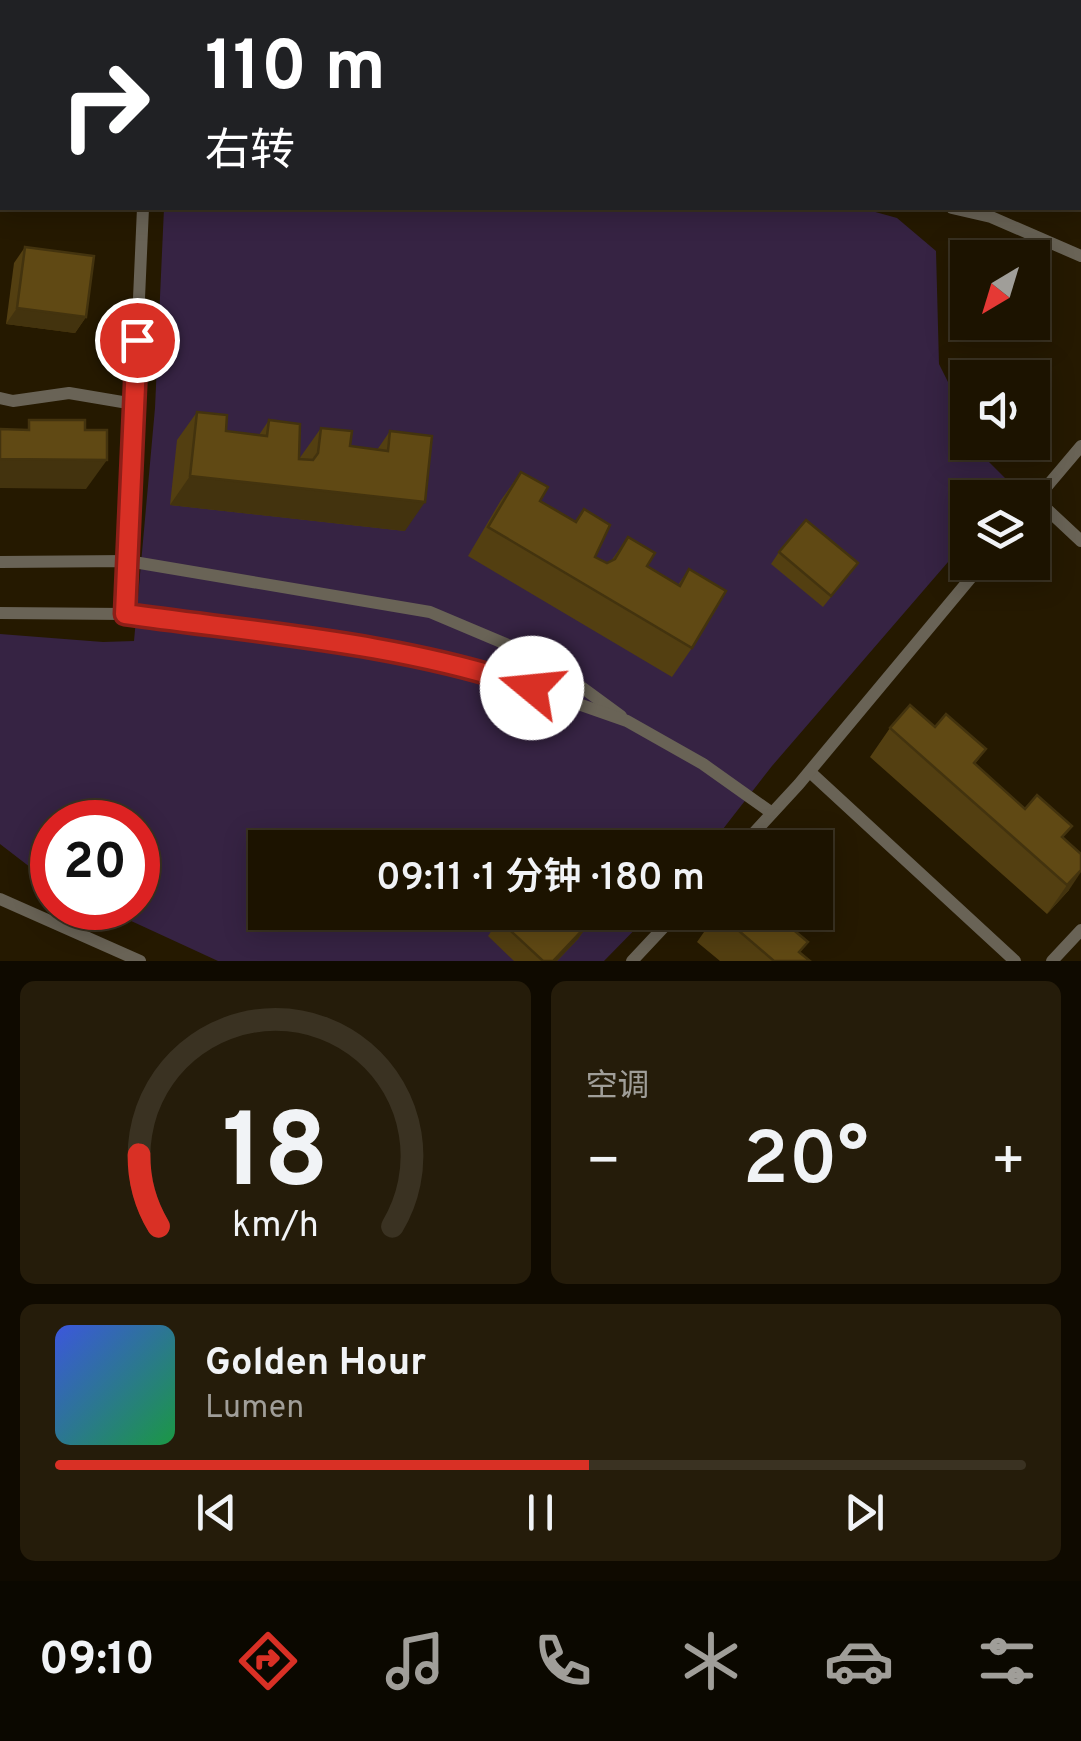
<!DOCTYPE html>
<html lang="zh">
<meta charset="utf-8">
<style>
:root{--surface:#1c1300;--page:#251c0a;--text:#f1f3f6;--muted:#a09e99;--line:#3a3222;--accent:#d93025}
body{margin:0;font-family:Overpass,"Noto Sans SC",sans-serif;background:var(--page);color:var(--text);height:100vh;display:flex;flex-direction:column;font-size:38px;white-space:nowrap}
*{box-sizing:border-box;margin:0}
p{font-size:32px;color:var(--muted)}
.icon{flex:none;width:55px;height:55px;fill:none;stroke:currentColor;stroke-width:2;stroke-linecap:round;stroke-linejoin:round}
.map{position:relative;height:961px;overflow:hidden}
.drawer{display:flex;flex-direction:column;gap:20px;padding:20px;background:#0f0a00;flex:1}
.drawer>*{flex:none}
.guide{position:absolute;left:0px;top:0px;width:1082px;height:210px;box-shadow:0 5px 25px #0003,0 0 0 2px var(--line);background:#202124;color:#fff;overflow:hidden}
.needle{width:65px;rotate:218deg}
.fabs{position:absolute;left:950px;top:240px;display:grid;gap:20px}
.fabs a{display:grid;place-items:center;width:100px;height:100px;border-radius:0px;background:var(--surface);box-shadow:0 5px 25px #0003,0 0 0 2px var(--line);font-size:50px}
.speed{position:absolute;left:30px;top:800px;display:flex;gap:20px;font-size:50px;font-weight:700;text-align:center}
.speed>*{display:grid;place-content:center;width:130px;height:130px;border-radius:50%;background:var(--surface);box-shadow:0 5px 25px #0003,0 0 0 2px var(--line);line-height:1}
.speed .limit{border:15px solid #d22;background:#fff;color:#111}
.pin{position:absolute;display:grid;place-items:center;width:85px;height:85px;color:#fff;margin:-42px;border:5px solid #fff;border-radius:50%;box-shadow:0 2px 10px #0007}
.me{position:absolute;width:110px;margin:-55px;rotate:287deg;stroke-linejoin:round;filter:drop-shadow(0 0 8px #0008)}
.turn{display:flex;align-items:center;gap:35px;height:210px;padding:0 40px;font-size:45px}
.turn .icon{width:130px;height:130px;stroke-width:2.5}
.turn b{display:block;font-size:70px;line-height:85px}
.big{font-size:75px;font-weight:600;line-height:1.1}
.drawer .widget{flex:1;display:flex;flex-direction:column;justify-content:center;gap:15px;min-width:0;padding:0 35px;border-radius:15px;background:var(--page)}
.drawer .dial{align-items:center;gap:0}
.dial svg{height:260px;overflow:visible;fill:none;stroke:var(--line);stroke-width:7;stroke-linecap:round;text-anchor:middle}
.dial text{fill:var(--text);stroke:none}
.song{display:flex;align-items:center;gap:30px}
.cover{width:120px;height:120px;border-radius:15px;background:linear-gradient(135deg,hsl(230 70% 55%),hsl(140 70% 35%))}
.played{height:10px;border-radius:5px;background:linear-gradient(90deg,var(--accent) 55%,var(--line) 55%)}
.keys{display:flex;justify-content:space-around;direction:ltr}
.heat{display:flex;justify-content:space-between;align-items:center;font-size:55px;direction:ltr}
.drawer .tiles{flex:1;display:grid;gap:20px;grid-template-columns:1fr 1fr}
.widget:last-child{grid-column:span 2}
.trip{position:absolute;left:248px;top:830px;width:585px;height:100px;border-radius:0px;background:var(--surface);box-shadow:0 5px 25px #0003,0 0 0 2px var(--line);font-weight:600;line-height:100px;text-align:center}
.tabs{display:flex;height:160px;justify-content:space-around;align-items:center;background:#0b0800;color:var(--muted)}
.tabs .icon{width:70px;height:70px}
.tabs .on{color:var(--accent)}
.tabs b{font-size:45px;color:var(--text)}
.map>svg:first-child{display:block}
.green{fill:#362343}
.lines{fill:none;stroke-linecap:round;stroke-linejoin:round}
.service{stroke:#696356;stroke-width:12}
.wall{fill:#533f11}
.shaded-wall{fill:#43330e}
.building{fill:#604914;stroke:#43330e;stroke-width:2.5}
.route-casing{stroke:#8d1f18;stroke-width:25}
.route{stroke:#d93025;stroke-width:18}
</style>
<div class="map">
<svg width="1081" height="961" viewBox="0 0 1081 961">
<rect width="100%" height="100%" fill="#251900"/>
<!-- green -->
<path class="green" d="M 164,208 L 861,208 L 897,218 L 936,251 L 939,364 L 967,420 L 968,442 L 979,443 L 987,460 L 1014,487 L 1004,497 L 968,498 L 967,540 L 772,766 L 709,847 L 265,848 L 265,912 L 651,913 L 604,961 L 218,961 L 103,908 L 138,908 L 138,822 L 52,822 L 52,884 L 0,844 L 0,634 L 103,642 L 134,641 L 155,408 Z"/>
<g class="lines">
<!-- service -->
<g class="service">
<path d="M 161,2 L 161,0"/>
<path d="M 0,180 L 2,180"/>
<path d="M 952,208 L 991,217 L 1081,256"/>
<path d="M 0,398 L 13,401 L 69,393 L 134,404"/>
<path d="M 1036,499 L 1081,541"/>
<path d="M 1032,504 L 1081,446"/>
<path d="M 0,562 L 128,561 L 430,612 L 546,661 L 621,716"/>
<path d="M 0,613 L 125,614 L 328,642 L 501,677 L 627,721 L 703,764 L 772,813"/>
<path d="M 125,614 L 143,208"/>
<path d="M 810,772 L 1015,961"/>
<path d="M 740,848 L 799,784 L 984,562"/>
<path d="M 0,899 L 140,961"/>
<path d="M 632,961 L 678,912"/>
<path d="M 1052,961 L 1081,930"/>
</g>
</g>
<!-- wall -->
<g class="wall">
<path d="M 177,0 L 569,0 L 567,2 L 178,2 Z"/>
<rect x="1080" y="65" width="1" height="89"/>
<path d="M 25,247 L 86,317 L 75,333 L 6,324 L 14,263 Z"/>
<path d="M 197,412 L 226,431 L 259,435 L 269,420 L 299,459 L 321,428 L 350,446 L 377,450 L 390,431 L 405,531 L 170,505 L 177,440 Z"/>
<path d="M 521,472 L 540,501 L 575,521 L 584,509 L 595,557 L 607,563 L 611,561 L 628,537 L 647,566 L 678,585 L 689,569 L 692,648 L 672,677 L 468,556 L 501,500 Z"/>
<path d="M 779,552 L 858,563 L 823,607 L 771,564 Z"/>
<path d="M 935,727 L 986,749 L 975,764 L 1025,809 L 1064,838 L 1069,890 L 1047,914 L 870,757 L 890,728 Z"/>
<path d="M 718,912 L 764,920 L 808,942 L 800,952 L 810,961 L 720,961 L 697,942 Z"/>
<path d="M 499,920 L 589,923 L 578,939 L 557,961 L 514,961 L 488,936 Z"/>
</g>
<!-- shaded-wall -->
<g class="shaded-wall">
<path d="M 196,0 L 569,0 L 567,2 L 194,2 Z"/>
<path d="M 717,0 L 812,0 L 827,2 L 715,2 Z"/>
<rect x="0" y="13" width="2" height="31"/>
<path d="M 17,308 L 86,317 L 75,333 L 6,324 Z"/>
<path d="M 0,459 L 107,460 L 86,489 L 0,488 Z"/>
<path d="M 190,476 L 425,502 L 405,531 L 170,505 Z"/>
<path d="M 1081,870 L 1081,872 L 1069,890 L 1047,914 L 1067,885 Z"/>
<path d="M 589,923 L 578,939 L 557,961 L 553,961 Z"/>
</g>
<!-- building -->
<g class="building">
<path d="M 0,0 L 141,0 L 141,2 L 2,2 L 2,13 L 0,13 Z"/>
<path d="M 812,0 L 875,0 L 875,2 L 827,2 Z"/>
<path d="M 1080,65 L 1081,65 L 1081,116 L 1080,115 Z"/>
<path d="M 25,247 L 94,256 L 86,317 L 17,308 Z"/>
<path d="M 197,412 L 227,415 L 226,431 L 267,436 L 269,420 L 300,424 L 299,459 L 313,460 L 318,453 L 321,428 L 352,431 L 350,446 L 388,451 L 390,431 L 432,436 L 425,502 L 190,476 Z"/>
<path d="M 29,420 L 85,420 L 85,430 L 107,430 L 107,460 L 0,459 L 0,429 L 29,430 Z"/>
<path d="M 521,472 L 548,487 L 540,501 L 576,522 L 584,509 L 610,525 L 595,557 L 607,563 L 615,559 L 628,537 L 655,553 L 647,566 L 680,586 L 689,569 L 726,591 L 692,648 L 488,527 Z"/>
<path d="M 806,520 L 858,563 L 831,596 L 779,552 Z"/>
<path d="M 910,705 L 935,727 L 946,714 L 986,749 L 974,763 L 1025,809 L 1037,795 L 1072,826 L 1062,837 L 1081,854 L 1081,870 L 1067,885 L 890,728 Z"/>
<path d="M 506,912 L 578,912 L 589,923 L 553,961 L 543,961 L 499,920 Z"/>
<path d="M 718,912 L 755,912 L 764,920 L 770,912 L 772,912 L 808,942 L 799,952 L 810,961 L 774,961 L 718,913 Z"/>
</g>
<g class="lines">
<defs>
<path id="route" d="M 137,340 L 125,614 C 260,633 403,643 532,688"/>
</defs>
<!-- route casing -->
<use href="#route" class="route-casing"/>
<!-- route -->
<use href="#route" class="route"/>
</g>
</svg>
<div class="fabs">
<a><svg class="needle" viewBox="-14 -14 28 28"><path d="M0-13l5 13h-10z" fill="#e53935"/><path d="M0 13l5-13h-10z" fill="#a09e99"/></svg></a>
<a><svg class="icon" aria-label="sound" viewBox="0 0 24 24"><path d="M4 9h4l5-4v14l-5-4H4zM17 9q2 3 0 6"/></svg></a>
<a><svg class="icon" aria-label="layers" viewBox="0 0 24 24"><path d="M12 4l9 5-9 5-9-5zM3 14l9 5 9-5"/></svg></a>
</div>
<div class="speed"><div class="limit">20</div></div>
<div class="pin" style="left:137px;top:340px;background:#d93025"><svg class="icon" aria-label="arrive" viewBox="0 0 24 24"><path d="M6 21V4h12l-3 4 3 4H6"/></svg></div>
<svg class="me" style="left:532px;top:688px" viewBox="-20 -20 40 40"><circle r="19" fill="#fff"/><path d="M0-13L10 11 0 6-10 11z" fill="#d93025"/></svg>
<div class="trip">09:11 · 1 分钟 · 180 m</div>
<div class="guide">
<div class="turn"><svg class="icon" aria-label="right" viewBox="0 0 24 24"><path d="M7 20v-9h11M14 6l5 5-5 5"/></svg><div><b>110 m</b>右转</div></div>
</div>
</div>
<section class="drawer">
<div class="tiles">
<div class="widget dial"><svg viewBox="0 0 100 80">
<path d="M14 69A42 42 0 1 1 86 69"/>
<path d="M14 69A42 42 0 0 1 8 47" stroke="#d93025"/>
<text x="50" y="56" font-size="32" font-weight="700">18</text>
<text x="50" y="72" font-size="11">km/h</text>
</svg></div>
<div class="widget"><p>空调</p>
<div class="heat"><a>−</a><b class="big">20°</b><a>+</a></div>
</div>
<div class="widget">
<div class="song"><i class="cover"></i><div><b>Golden Hour</b><p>Lumen</p></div></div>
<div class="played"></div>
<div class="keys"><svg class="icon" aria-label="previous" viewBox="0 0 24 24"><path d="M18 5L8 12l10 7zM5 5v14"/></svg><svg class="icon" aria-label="pause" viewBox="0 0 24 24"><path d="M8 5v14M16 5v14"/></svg><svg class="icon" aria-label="next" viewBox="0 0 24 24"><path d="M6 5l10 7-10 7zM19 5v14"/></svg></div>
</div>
</div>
</section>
<nav class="tabs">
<b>09:10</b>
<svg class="icon on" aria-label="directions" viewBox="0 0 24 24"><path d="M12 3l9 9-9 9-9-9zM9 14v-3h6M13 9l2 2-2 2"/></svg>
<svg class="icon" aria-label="music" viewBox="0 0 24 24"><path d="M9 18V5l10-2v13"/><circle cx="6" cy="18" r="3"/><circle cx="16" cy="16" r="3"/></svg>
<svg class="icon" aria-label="phone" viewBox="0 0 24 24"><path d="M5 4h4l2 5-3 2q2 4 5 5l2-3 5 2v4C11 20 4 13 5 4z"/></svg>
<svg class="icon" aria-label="climate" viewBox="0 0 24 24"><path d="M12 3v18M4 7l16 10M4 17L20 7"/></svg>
<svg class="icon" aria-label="car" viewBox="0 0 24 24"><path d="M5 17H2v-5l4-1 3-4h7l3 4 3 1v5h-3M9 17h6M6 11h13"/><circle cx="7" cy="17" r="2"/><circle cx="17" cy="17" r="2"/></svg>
<svg class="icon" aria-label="filters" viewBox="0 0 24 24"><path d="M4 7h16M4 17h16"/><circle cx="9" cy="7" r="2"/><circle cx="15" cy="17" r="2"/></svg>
</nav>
